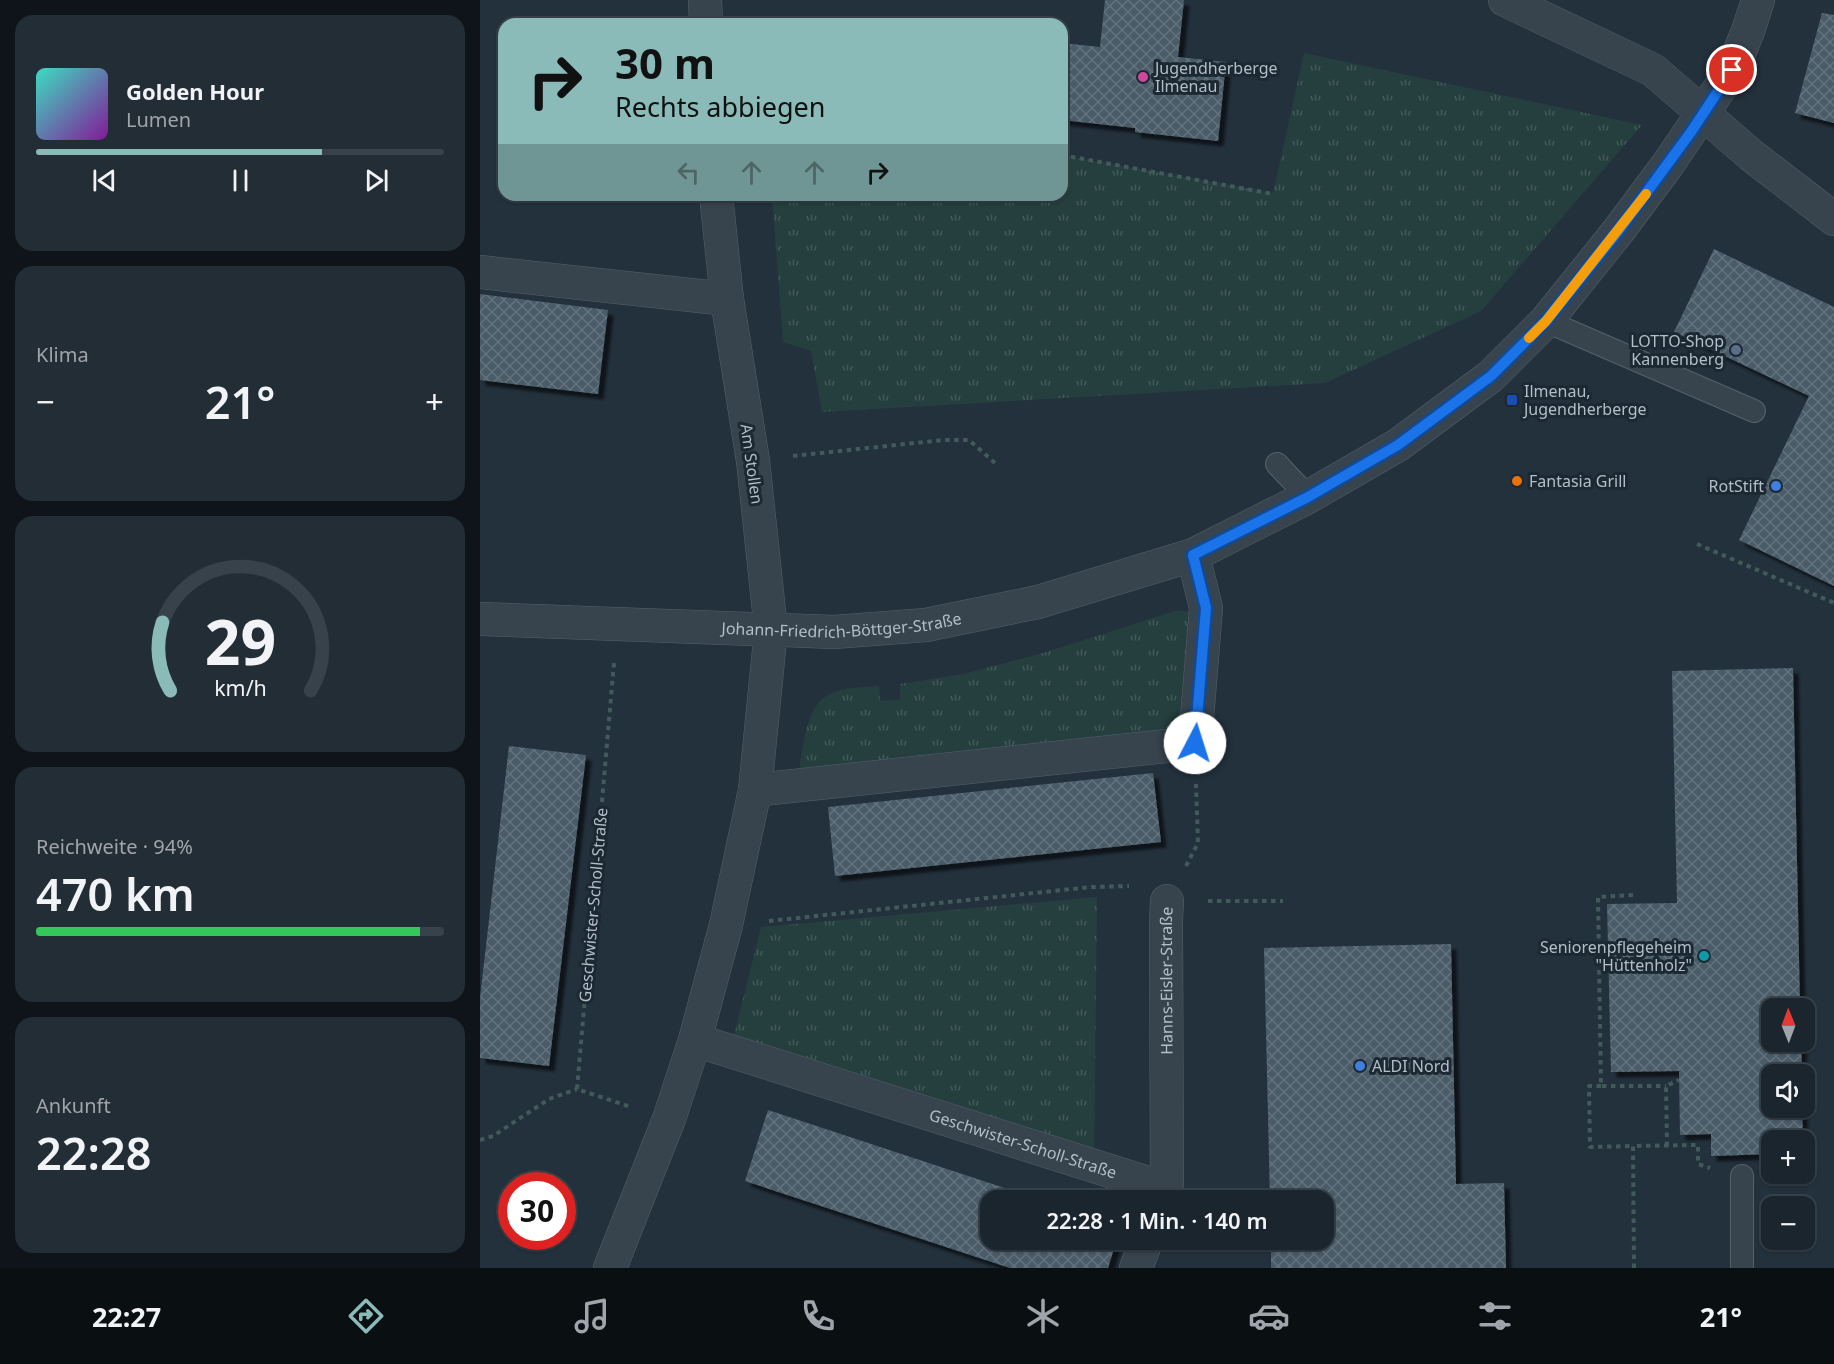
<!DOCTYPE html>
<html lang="de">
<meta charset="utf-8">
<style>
:root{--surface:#1a252e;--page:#232d36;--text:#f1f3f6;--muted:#9fa5aa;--line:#38424a;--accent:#8bbbb9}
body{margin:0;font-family:"Noto Sans",sans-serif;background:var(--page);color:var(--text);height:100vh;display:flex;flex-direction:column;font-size:22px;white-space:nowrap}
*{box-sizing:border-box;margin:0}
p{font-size:20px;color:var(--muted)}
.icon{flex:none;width:33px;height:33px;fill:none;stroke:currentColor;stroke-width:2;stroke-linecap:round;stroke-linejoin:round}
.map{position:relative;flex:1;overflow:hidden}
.drawer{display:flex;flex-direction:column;gap:15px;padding:15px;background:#0e1419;width:480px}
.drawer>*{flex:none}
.top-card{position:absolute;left:18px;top:18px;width:570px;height:183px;border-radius:18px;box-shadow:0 2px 4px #0004,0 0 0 2px var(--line);background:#8bbbb9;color:#111;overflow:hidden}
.needle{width:39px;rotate:359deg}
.buttons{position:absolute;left:1281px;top:998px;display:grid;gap:12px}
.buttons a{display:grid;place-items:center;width:54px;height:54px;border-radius:12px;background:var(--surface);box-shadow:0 2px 4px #0004,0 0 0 2px var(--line);font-size:30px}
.speed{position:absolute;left:18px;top:1172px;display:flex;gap:12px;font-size:30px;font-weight:700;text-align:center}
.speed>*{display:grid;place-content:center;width:78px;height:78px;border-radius:50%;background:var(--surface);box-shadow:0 2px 4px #0004,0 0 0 2px var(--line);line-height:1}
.speed .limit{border:9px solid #d22;background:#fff;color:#111}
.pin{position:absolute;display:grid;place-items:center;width:51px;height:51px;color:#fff;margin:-26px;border:3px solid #fff;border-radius:50%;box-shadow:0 2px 6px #0007}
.me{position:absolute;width:66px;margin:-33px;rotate:5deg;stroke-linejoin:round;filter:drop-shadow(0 0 4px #0008)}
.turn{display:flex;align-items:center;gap:21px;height:126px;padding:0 18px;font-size:27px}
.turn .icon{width:78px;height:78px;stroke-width:2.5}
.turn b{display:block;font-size:42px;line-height:51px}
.lanes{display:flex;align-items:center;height:57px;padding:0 18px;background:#0003;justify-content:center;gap:30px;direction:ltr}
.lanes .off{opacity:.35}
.big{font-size:45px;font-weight:600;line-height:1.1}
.drawer .tile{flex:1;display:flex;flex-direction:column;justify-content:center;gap:9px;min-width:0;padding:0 21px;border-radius:18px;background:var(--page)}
.drawer .dial{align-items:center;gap:0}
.dial svg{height:156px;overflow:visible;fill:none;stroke:var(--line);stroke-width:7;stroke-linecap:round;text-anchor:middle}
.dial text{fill:var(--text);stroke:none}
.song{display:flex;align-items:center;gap:18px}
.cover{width:72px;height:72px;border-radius:9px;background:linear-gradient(135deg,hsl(170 70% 55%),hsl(290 70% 35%))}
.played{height:6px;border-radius:3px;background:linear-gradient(90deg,var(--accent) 70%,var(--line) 70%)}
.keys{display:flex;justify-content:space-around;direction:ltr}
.heat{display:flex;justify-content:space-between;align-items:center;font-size:33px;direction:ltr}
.charge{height:9px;border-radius:4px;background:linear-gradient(90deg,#34c759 94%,var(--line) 0)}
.trip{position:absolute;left:500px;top:1190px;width:354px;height:60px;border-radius:18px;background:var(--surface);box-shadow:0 2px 4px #0004,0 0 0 2px var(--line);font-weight:600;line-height:60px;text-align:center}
.menu{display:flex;height:96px;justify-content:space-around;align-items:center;background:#0a0f12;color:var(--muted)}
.menu .icon{width:42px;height:42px}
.menu .active{color:var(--accent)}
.menu b{font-size:27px;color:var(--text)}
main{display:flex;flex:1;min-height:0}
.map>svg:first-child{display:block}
.grass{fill:url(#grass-tufts)}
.building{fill:url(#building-cross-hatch);filter:url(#shadow)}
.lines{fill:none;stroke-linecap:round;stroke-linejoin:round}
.service-casing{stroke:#55616b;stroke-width:24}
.minor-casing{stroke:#55616b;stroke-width:34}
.tertiary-casing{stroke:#55616b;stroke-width:34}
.path{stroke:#435a5a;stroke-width:4;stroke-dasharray:4.5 4.5;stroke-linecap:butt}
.service{stroke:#37434d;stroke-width:22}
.minor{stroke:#37434d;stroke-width:33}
.tertiary{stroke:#37434d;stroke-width:33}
.route-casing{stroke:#114b97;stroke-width:15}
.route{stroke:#1a73e8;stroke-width:10}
.slow{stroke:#f59e0b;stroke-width:10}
.hotel-dot{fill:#d1479c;stroke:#1c2832;stroke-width:2}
.service-dot{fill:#5c6f8a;stroke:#1c2832;stroke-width:2}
.transit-dot{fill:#1a4fb4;stroke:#1c2832;stroke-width:2}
.food-dot{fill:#e8710a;stroke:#1c2832;stroke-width:2}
.shop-dot{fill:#3f7fe0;stroke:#1c2832;stroke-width:2}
.culture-dot{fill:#0f9aa8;stroke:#1c2832;stroke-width:2}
.labels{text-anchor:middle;stroke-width:6;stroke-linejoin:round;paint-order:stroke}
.poi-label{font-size:16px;fill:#b2bec9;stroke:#1c2832;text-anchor:start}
.street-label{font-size:16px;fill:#b2bec9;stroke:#1c2832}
</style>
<main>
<section class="drawer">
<div class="tile">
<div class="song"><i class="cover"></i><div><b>Golden Hour</b><p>Lumen</p></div></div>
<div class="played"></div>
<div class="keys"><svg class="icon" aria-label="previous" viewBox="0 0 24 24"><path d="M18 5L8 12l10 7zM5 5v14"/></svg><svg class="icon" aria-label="pause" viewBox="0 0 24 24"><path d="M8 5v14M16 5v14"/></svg><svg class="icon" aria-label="next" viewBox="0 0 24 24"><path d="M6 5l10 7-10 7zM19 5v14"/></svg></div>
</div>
<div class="tile"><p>Klima</p>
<div class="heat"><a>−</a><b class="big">21°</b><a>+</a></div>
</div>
<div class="tile dial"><svg viewBox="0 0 100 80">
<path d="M14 69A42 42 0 1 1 86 69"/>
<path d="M14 69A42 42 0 0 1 10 34" stroke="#8bbbb9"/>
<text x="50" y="56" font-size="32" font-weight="700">29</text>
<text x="50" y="72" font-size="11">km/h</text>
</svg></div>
<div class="tile"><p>Reichweite · 94%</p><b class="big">470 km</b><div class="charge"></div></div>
<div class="tile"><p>Ankunft</p><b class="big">22:28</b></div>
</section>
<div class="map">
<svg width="1354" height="1268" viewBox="0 0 1354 1268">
<defs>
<pattern id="grass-tufts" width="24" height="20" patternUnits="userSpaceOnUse" patternTransform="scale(1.5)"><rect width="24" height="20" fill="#253e3e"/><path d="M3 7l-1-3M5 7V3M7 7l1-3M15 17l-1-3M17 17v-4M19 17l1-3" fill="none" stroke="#425859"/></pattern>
<pattern id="building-cross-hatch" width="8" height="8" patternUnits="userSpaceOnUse" patternTransform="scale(1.5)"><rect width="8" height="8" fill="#4c5c69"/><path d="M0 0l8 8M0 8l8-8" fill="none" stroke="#63727d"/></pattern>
<filter id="shadow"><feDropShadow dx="5.5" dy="5.5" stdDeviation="1.5" flood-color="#0009"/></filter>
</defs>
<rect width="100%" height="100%" fill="#23313d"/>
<!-- grass -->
<g class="grass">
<path d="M 824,53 L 1162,125 L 1001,311 L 845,383 L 342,412 L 331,351 L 303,342 L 292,195 L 582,195 L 582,155 L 793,193 Z"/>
<path d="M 698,610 L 710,612 L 706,711 L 696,726 L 687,733 L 319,770 C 323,748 326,706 348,695 C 364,687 382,687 399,686 L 400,701 L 420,700 L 420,684 L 483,674 L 563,653 Z"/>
<path d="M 617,897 L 614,1161 L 252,1043 L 281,927 Z"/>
</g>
<!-- building -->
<g class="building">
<path d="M 625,0 L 704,0 L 698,57 L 746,62 L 738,141 L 655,132 L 655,128 L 582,120 L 582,43 L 620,47 Z"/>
<path d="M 1342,13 L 1354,15 L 1354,123 L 1315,113 Z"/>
<path d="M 1234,249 L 1354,307 L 1354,586 L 1259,540 L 1329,396 L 1194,332 Z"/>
<path d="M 0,294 L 128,310 L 118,394 L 0,380 Z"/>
<path d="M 1313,668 L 1320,1008 L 1292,1008 L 1292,1041 L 1321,1041 L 1322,1074 L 1292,1074 L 1292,1107 L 1322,1107 L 1323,1140 L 1292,1140 L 1292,1154 L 1231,1156 L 1231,1134 L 1200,1135 L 1199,1071 L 1131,1072 L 1127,904 L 1197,903 L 1192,671 Z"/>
<path d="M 29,746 L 106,755 L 69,1066 L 0,1058 L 0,998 Z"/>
<path d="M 673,773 L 681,842 L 355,876 L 348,807 Z"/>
<path d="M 971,944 L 976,1184 L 1024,1183 L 1026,1268 L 791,1268 L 791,1239 L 843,1239 L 843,1200 L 790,1200 L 784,948 Z"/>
<path d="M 288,1110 L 561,1200 L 510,1200 L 510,1239 L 637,1239 L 628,1268 L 530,1268 L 265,1181 Z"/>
</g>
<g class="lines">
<defs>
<g id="service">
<path d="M 1066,321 L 1274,411"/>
<path d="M 797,464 L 828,497"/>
<path d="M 1262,1176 L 1262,1268"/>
</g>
<g id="minor">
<path d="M 225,0 L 226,24"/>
<path d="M 1025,0 L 1173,70 L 1271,155 L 1354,219"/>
<path d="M 0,272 L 247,299"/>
<path d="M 275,790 L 715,743 L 726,608 L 713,555"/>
<path id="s1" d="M 215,1040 L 687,1189"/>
<path id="s2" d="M 683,1200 L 687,1189 L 686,920 L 687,901"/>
<path d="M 130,1268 L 189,1119 L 215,1040 L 246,925 L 275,790 L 291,630 L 273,461 L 247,299 L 236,195"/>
<path d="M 656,1268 L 667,1239"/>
</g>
<g id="tertiary">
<path id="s3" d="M 0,619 L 354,632 L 446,625 L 558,602 L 713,555 L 828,497 L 918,445 L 1011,376 L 1066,321 L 1139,230 L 1186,167 L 1252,70 L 1268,31 L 1278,0"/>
</g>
</defs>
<!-- service casing -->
<use href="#service" class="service-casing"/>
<!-- minor casing -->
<use href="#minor" class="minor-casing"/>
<!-- tertiary casing -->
<use href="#tertiary" class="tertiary-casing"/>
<!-- path -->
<g class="path">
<path d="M 582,155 L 793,194"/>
<path d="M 313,456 L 463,440 L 489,440 L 515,463"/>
<path d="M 1217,544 L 1354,603"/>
<path d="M 134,663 L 97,1089 L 151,1107"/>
<path d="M 706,866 L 718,843 L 716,784"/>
<path d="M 1153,895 L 1118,897 L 1121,1086 L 1186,1086"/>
<path d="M 728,901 L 803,901"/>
<path d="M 289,921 L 611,887 L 649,886"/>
<path d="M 1121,1086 L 1109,1086 L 1110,1147 L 1153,1146"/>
<path d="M 0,1140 L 13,1136 L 69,1099 L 97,1089"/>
<path d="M 1187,1146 L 1186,1086 L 1199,1080"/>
<path d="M 1154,1268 L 1153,1146 L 1218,1145 L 1218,1164 L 1230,1168"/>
</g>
<!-- service -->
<use href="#service" class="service"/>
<!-- minor -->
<use href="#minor" class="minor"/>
<!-- tertiary -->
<use href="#tertiary" class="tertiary"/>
</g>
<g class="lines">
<defs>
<path id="route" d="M 715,743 L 726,608 L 713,555 L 828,497 L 918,445 L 1011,376 L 1066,321 L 1139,230 L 1211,132 L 1252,70"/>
</defs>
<!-- route casing -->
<use href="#route" class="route-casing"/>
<!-- route -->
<use href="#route" class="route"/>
<!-- slow -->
<path class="slow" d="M 1049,338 L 1066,321 L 1166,194"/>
</g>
<!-- markers -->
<circle class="hotel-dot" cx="663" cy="77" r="6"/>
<circle class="service-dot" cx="1256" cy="350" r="6"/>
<rect class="transit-dot" x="1026" y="394" width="12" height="12" rx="3"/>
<circle class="food-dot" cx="1037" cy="481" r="6"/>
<g class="shop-dot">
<circle cx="1296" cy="486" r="6"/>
<circle cx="880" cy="1066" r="6"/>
</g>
<circle class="culture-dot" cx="1224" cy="956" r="6"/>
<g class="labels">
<!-- poi labels -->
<g class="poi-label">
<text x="675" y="74">Jugendherberge<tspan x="675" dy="18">Ilmenau</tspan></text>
<text x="1244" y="347" text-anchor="end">LOTTO-Shop<tspan x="1244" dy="18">Kannenberg</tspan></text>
<text x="1044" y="397">Ilmenau,<tspan x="1044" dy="18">Jugendherberge</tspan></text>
<text x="1049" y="487">Fantasia Grill</text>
<text x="1284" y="492" text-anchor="end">RotStift</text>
<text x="1212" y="953" text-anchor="end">Seniorenpflegeheim<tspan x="1212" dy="18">"Hüttenholz"</tspan></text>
<text x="892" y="1072">ALDI Nord</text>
</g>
<!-- street labels -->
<g class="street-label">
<text transform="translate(272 464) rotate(82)" y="6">Am Stollen</text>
<text dy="6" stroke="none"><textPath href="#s3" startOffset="362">Johann-Friedrich-Böttger-Straße</textPath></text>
<text transform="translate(113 905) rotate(-85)" y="6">Geschwister-Scholl-Straße</text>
<text dy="6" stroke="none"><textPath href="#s2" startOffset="220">Hanns-Eisler-Straße</textPath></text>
<text dy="6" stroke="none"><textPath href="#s1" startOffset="344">Geschwister-Scholl-Straße</textPath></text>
</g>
</g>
</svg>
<div class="buttons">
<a><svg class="needle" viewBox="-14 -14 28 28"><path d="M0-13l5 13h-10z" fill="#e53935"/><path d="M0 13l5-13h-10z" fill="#9fa5aa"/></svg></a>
<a><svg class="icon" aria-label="sound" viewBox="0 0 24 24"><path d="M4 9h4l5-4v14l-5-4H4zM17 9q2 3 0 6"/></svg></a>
<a>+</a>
<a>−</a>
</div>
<div class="speed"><div class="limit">30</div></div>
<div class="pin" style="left:1252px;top:70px;background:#d93025"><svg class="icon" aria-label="arrive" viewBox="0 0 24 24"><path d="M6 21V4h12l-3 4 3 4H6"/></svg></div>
<svg class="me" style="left:715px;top:743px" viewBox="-20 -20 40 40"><circle r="19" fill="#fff"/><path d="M0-13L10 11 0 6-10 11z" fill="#1a73e8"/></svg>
<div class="trip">22:28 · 1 Min. · 140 m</div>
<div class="top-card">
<div class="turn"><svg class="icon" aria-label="right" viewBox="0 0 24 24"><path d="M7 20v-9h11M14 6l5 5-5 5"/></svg><div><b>30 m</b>Rechts abbiegen</div></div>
<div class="lanes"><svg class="icon off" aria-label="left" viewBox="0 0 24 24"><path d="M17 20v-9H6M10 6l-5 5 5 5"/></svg><svg class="icon off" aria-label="ahead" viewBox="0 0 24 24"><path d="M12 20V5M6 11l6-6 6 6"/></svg><svg class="icon off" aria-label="ahead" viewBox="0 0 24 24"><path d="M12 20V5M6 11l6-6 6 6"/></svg><svg class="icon" aria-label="right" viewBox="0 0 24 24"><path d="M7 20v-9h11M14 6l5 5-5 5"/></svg></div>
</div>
</div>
</main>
<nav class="menu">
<b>22:27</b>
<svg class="icon active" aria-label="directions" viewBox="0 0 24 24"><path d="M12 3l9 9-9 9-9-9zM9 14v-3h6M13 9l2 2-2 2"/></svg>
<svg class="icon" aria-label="music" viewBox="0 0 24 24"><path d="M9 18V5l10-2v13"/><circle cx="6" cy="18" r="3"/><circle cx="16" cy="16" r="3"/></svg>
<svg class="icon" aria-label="phone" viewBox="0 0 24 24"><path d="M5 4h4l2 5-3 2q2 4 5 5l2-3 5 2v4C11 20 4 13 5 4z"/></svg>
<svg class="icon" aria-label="climate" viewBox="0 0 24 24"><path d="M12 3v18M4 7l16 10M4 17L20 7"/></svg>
<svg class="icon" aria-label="car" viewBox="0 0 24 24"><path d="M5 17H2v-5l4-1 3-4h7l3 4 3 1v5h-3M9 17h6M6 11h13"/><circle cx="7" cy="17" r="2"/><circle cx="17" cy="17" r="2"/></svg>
<svg class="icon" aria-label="filters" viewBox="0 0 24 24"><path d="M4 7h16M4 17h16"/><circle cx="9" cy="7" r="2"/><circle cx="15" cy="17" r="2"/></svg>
<b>21°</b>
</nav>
